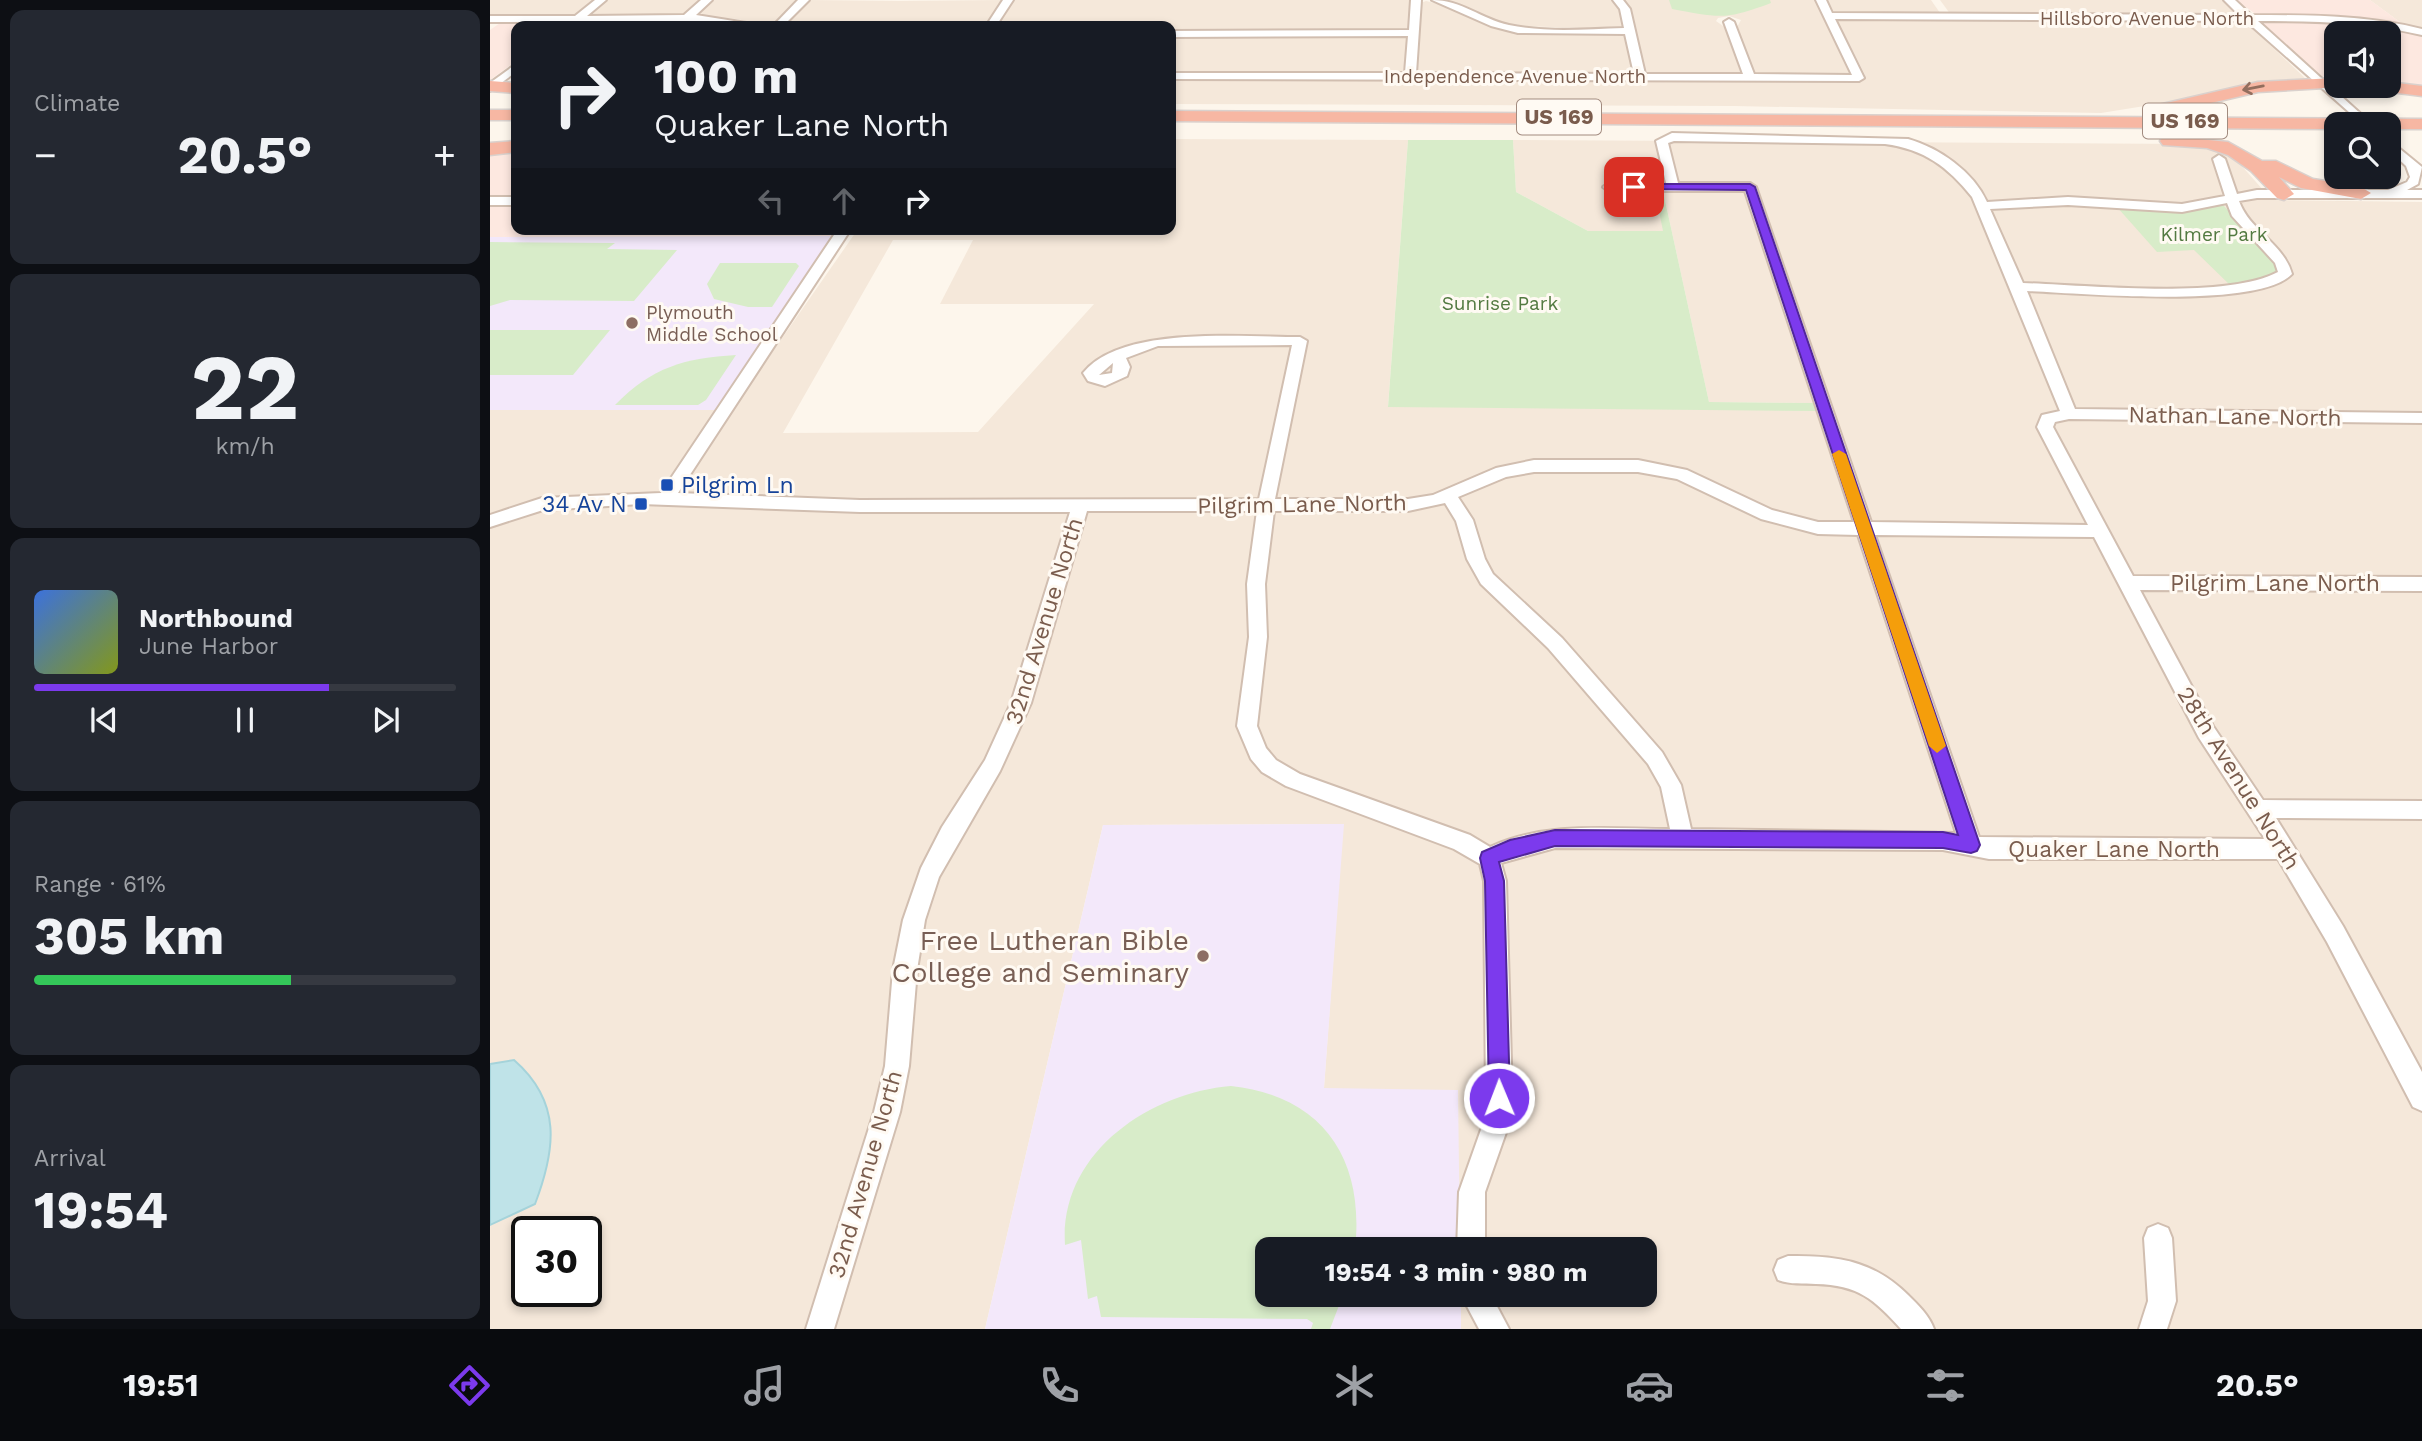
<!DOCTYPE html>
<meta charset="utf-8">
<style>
:root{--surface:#171b24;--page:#242831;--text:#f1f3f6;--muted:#9ea1a6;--line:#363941;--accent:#7c3aed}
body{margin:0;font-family:"Work Sans",sans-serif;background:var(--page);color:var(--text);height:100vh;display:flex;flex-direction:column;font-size:26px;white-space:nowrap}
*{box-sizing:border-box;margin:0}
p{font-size:23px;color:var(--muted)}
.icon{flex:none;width:38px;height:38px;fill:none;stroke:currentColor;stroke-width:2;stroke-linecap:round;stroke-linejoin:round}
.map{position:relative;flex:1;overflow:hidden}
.side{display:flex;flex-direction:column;gap:10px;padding:10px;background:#0d0f14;width:490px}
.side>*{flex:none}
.hud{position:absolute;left:21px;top:21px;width:665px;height:214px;border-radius:14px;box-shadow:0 4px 10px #0003;background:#171b24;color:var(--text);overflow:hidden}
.controls{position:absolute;left:1834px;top:21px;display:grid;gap:14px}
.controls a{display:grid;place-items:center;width:77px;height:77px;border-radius:14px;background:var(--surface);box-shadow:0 4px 10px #0003;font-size:35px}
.speed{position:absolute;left:21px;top:1216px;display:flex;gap:14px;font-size:35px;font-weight:700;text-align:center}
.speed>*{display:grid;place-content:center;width:91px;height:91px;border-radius:50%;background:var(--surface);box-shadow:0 4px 10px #0003;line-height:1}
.speed .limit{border:4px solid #111;border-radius:10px;background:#fff;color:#111}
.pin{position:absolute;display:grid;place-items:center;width:60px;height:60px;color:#fff;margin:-30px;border-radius:14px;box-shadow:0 4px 10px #0006}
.me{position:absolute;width:77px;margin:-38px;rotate:359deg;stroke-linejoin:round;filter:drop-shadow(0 0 5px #0008)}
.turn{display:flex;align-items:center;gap:24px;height:147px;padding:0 28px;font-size:32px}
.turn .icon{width:91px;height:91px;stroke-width:2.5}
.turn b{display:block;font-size:49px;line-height:60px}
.lanes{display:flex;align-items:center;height:66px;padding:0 28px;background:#0003;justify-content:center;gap:35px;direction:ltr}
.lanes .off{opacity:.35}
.big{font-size:52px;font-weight:700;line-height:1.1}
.side .widget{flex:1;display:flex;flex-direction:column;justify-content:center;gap:10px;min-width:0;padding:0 24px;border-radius:14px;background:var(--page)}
.side .dial{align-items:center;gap:0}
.dial b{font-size:91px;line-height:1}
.song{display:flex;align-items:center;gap:21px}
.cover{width:84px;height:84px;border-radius:10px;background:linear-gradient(135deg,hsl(220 70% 55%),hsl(70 70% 35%))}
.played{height:7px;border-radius:4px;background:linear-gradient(90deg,var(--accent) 70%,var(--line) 70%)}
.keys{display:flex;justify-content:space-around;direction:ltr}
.heat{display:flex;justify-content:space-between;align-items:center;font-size:38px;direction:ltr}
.charge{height:10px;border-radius:5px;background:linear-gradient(90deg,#34c759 61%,var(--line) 0)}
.trip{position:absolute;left:765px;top:1237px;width:402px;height:70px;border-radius:14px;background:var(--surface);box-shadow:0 4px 10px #0003;font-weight:700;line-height:70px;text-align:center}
.dock{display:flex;height:112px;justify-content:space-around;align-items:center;background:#090b0e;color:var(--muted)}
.dock .icon{width:49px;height:49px}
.dock .active{color:var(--accent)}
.dock b{font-size:32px;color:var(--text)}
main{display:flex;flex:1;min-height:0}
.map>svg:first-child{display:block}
.residential{fill:#f5e8da;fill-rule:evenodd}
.commercial{fill:#fde8e0}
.education{fill:#f3e8fa}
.green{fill:#d8ecc9}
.water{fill:#bfe3e8;stroke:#a5d3da;stroke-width:2}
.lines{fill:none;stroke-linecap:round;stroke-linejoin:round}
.minor-casing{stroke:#d1beb0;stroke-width:4}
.highway-casing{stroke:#dad1cd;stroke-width:3}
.minor{fill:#fff;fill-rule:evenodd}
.highway{fill:#f7b7a3;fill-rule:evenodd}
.minor-bridge-casing{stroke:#d1beb0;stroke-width:13;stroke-linecap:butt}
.minor-bridge{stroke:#fff;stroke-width:11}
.oneway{stroke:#936e5e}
.route{fill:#7c3aed;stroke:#51269a;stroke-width:2}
.slow{fill:#f59e0b}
.education-dot{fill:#8d6e63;stroke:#fffaf3;stroke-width:2.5}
.transit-dot{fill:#1a4fb4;stroke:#fffaf3;stroke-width:2.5}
.labels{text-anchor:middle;stroke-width:6;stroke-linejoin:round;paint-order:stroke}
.far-street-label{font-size:19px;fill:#7a5c4d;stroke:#fffaf3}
.far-park-label{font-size:19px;fill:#537a41;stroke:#fffaf3}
.far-education-label{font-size:19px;fill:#785e54;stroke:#fffaf3;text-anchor:start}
.shield{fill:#fffaf3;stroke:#a28b7f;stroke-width:2}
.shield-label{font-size:21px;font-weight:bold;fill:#7a5c4d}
.street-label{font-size:23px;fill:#7a5c4d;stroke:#fffaf3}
.transit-label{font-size:23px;fill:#164399;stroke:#fffaf3;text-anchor:start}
.near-education-label{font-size:28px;fill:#785e54;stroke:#fffaf3;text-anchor:end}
</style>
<main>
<section class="side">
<div class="widget"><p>Climate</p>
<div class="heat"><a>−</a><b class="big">20.5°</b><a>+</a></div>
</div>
<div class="widget dial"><b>22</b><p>km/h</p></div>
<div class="widget">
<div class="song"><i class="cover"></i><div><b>Northbound</b><p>June Harbor</p></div></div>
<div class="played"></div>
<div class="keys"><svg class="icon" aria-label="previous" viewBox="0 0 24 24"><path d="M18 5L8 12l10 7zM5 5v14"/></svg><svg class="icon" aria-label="pause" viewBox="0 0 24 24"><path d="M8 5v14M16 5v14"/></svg><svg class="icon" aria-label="next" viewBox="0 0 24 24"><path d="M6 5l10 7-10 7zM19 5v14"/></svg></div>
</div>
<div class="widget"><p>Range · 61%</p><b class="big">305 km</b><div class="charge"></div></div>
<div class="widget"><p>Arrival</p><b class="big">19:54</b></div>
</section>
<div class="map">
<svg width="1932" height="1329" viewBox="0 0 1932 1329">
<rect width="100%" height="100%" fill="#fdf6ec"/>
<!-- residential -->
<g class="residential">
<path d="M 0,0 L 104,0 L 81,17 L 0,18 Z"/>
<path d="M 118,0 L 212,0 L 195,15 L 100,16 Z"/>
<path d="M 221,0 L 309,0 L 288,23 L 274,25 L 247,19 L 204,16 Z"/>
<path d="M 318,0 L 410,1 L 513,0 L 495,26 L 293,26 Z"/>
<path d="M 523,0 L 921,0 L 918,30 L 913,32 L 681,32 L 681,26 L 506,26 Z"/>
<path d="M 956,0 L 1122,0 L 1129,4 L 1135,29 L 1020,26 Z"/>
<path d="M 1132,0 L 1326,0 L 1364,76 L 1264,75 L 1246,29 L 1251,20 L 1239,16 L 1228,18 L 1226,21 L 1236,28 L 1251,74 L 1155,75 L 1140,8 Z"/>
<path d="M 1335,0 L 1441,0 L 1450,13 L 1347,15 L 1342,13 Z"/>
<path d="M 1450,0 L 1732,0 L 1746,15 L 1461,15 Z"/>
<path d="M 1880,0 L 1932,0 L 1932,30 L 1914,25 Z"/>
<path d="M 936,1 L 969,9 L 994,23 L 1016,30 L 1135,34 L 1144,74 L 926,72 L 931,3 Z"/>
<path d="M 1347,19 L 1745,21 L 1759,25 L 1817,80 L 1611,113 L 1244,106 L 681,104 L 681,78 L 1371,81 L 1375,75 Z"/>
<path d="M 681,35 L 915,35 L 918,36 L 913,73 L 681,74 Z"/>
<path d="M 681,139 L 918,140 L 898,406 L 1323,403 L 1219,402 L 1173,191 L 1165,191 L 1174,231 L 1098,231 L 1026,192 L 1023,140 L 1698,144 L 1726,148 L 1742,155 L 1782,200 L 1932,202 L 1932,1329 L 971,1329 L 971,1295 L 1155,1295 L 1155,1250 L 970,1249 L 834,1088 L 853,824 L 613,825 L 495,1329 L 0,1329 L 0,410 L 242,410 L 368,229 L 681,229 ZM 403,240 L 483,240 L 450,304 L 604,304 L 488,432 L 293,433 ZM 37,1232 L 96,1232 L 96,1292 L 37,1292 Z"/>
</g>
<!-- commercial -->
<g class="commercial">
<path d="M 1746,0 L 1880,0 L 1914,25 L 1860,17 L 1767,15 Z"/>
<path d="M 1867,20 L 1932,34 L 1932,88 L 1899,84 L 1899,33 L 1846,33 L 1846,81 L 1832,76 L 1773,24 L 1779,21 Z"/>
<path d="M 13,21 L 71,21 L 74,23 L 69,26 L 26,26 L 26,61 L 0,80 L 0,30 Z"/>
<path d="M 96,21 L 199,21 L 193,26 L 85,26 Z"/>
<path d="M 26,149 L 26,197 L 0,197 L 0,152 Z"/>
<path d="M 0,204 L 26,204 L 26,229 L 348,229 L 343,236 L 0,237 Z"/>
</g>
<!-- education -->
<g class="education">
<path d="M 343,236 L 225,410 L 0,410 L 0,237 Z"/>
<path d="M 854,824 L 834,1088 L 968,1090 L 970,1249 L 777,1250 L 777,1295 L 971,1295 L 971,1329 L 495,1329 L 613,825 Z"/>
</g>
<!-- green -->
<g class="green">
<path d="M 1179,0 L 1280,0 L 1281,3 C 1236,20 1230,18 1182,9 Z"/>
<path d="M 918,140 L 1023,140 L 1026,192 L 1098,231 L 1173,231 L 1165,191 L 1173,191 L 1219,402 L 1324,403 L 1326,411 L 898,407 Z"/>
<path d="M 1734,206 L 1787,263 L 1789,269 L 1786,275 L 1742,287 L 1704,250 L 1667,252 L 1627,207 Z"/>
<path d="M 0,242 L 125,243 L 117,249 L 187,250 L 144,301 L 20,300 L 0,306 Z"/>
<path d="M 230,263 L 306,263 L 309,266 L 282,307 L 258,307 L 224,299 L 217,284 Z"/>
<path d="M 0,330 L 120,330 L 83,375 L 0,375 Z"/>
<path d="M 246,355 L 216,400 L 208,405 L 125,405 C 162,367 195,358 246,355 Z"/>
<path d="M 741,1086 C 833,1096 875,1159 865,1249 L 777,1250 L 777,1295 L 853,1295 L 840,1329 L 821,1329 L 823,1323 L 817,1319 L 611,1317 L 607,1296 L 598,1299 L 591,1240 L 575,1245 C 569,1154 658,1093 741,1086 Z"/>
</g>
<!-- water -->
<path class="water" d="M 24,1060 C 72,1102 66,1149 45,1204 L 0,1225 L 0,1064 Z"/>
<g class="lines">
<defs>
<g id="minor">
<path d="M 105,0 L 116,0 L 97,16 L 194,15 L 211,0 L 222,0 L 206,15 L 275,26 L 217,21 L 0,22 L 0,16 L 85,16 Z"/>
<path d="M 308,0 L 319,0 L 293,26 L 283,26 Z"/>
<path d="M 513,0 L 523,0 L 506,26 L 496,26 Z"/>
<path d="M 921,0 L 931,0 L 926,73 L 1144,74 L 1135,34 L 1028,33 L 1001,26 L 942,0 C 972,0 991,19 1019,25 C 1057,33 1096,29 1134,28 L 1130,9 L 1123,0 L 1133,0 L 1140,9 L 1155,74 L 1253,74 L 1234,22 L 1239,19 L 1244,22 L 1264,74 L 1362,75 L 1326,0 L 1336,0 L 1342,13 L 1749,15 L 1734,0 L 1745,0 L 1761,15 C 1820,15 1875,15 1932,29 L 1932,35 C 1877,22 1824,21 1768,21 L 1872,115 L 1872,119 L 1868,120 L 1756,21 L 1345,19 L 1374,78 L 1369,81 L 681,79 L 681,73 L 915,73 L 918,36 L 681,37 L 681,31 L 919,30 Z"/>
<path d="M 26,64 L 26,72 L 0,91 L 0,83 Z"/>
<path d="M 1182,133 L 1418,139 C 1449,148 1483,171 1497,202 L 1578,197 L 1692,204 L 1735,196 L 1723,159 L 1729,155 L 1735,159 L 1747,194 L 1767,190 L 1898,190 L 1917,182 L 1920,177 L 1916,166 L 1899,150 L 1899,140 L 1932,167 L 1928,184 L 1917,190 L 1932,190 L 1932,198 L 1767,198 L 1749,201 C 1759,230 1794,244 1802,274 C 1768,310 1589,293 1537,291 L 1585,409 L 1932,413 L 1932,423 L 1579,419 L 1565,422 L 1563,427 L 1643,576 L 1932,577 L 1932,591 L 1650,590 L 1723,726 L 1773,800 L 1932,801 L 1932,819 L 1786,818 L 1853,926 L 1932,1072 L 1932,1111 L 1923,1107 L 1837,942 L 1788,859 L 1499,859 L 1453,850 L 1065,848 L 1011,863 L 1016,881 L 1022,1098 L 1019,1124 L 995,1192 L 995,1250 L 967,1250 L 969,1192 L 993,1124 L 996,1098 L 994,881 L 990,864 L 964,849 L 796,786 L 772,772 L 761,759 L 747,726 L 759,637 L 757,584 L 767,511 L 597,511 L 541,703 L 510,771 L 449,877 L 435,920 L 427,970 L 419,1066 L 410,1112 L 344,1329 L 316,1329 L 384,1112 L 395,1066 L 403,970 L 413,920 L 431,868 L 452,827 L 495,760 L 521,703 L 580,512 L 370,512 L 151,504 L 53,510 L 0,527 L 0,515 L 52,498 L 171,493 L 348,229 L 361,229 L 188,493 L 370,500 L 769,499 L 802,345 L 668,346 L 636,358 L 640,367 L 637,376 L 615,386 L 598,381 L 593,373 C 631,325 753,337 810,337 L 817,341 L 785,499 L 918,499 L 943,495 L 1006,468 L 1044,460 L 1148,460 L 1197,470 L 1282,510 L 1328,522 L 1364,522 L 1255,191 L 1119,191 L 1113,187 L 1119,183 L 1176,183 L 1166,141 ZM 1184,141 L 1395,144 C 1434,149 1458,167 1482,197 L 1570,411 L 1552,415 L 1547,427 L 1598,525 L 1381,522 L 1266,187 L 1260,183 L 1188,183 L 1178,143 ZM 1737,203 L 1742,216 L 1785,263 L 1788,272 C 1735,300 1596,285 1533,283 L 1500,209 L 1578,205 L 1692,212 ZM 623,363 L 622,373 L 609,375 ZM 1044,472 L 1148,472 L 1187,479 L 1271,519 L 1328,534 L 1368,535 L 1466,833 L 1201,829 L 1191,785 L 1172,752 L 1072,638 L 1003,574 L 995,559 L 983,520 L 968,497 L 1016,477 ZM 955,503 L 966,521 L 977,559 L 991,584 L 1058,648 L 1158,764 L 1171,787 L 1180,829 C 1120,829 1056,821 1000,847 L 980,835 L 810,774 L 786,760 L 776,748 L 767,726 L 777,637 L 775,584 L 784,511 L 918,511 ZM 1385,535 L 1604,537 L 1709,738 L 1775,839 L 1489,837 Z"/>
<rect x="0" y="197" width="26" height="8"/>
<path d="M 1668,1224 L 1678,1228 L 1682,1238 L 1686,1301 L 1677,1329 L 1649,1329 L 1658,1301 L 1654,1238 L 1658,1228 Z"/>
<path d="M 1298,1256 C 1345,1255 1383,1260 1418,1295 C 1428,1305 1439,1315 1444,1329 L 1411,1329 C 1384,1299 1368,1285 1326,1284 C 1313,1283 1301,1285 1288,1280 L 1284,1270 L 1288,1260 Z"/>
<path d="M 971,1295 L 1001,1295 L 1019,1329 L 989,1329 Z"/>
</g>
<g id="highway">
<path d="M 1846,78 L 1846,86 L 1852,87 L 1768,92 L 1674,114 L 1665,109 L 1668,105 L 1768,82 Z"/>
<path d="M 0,81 L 26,83 L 26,93 L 0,91 Z"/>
<path d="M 1899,82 L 1932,86 L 1932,96 L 1892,91 L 1883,86 L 1899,86 Z"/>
<rect x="0" y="110" width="26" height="10"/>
<path d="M 681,111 L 1932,119 L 1932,129 L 1899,129 L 1899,124 L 1846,124 L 1846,129 L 681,121 Z"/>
<path d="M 1679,136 L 1738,142 L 1772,161 L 1786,161 L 1823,179 L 1871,187 L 1881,193 L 1871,199 L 1811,188 L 1789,177 L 1804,194 L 1794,200 L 1787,198 L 1761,171 L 1738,155 L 1717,148 L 1673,145 L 1670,141 L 1673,137 Z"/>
<path d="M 26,141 L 26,152 L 0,155 L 0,143 Z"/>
</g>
</defs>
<!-- minor casing -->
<use href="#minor" class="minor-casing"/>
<!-- highway casing -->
<use href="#highway" class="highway-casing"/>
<!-- minor -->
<use href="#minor" class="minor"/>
<!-- highway -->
<use href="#highway" class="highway"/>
<defs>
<path id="minor-bridge" d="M 1868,117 L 1877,124"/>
</defs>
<!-- minor-bridge casing -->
<use href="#minor-bridge" class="minor-bridge-casing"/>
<!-- minor-bridge -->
<use href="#minor-bridge" class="minor-bridge"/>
</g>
<!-- one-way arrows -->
<defs><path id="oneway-shaft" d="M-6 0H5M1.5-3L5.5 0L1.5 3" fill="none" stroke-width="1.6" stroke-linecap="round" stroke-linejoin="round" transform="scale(1.75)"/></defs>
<use class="oneway" href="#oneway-shaft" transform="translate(1763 88) rotate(169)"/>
<!-- route -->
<path class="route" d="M 1144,184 L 1260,184 L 1265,187 L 1490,845 L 1487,851 L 1481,853 L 1453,848 L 1065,846 L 1009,862 L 1014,881 L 1020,1098 L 1016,1105 L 1009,1108 L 1002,1105 L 999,1098 L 995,881 L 990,858 L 992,852 L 1020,840 L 1065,830 L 1453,832 L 1468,835 L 1256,190 L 1140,189 L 1140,185 Z"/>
<!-- slow -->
<path class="slow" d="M 1349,450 L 1356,454 L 1456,746 L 1447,753 L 1439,746 L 1342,454 Z"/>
<!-- markers -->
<g class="education-dot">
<circle cx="142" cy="323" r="7"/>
<circle cx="713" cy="956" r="7"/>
</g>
<g class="transit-dot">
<rect x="170" y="478" width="14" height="14" rx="3.5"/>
<rect x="144" y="497" width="14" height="14" rx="3.5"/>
</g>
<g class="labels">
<!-- far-street labels -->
<g class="far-street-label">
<text x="1657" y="25">Hillsboro Avenue North</text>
<text x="1025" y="83">Independence Avenue North</text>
</g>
<!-- far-park labels -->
<g class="far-park-label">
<text x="1724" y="241">Kilmer Park</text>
<text x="1010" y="310">Sunrise Park</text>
</g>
<!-- far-education labels -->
<g class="far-education-label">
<text x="156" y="319">Plymouth<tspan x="156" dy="22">Middle School</tspan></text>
</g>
<!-- shield labels -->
<g class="shield">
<rect x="1027" y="99.5" width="84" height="35" rx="5"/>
<rect x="1653" y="103.5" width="84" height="35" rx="5"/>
</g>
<g class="shield-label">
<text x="1069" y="124">US 169</text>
<text x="1695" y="128">US 169</text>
</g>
<!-- street labels -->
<g class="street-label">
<text transform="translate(1745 416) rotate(1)" y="8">Nathan Lane North</text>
<text transform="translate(812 504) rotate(-1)" y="8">Pilgrim Lane North</text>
<text x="1785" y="591">Pilgrim Lane North</text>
<text transform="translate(554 621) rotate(-73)" y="8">32nd Avenue North</text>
<text transform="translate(1749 778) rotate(58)" y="8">28th Avenue North</text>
<text x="1624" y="857">Quaker Lane North</text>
<text transform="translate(375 1174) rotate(-74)" y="8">32nd Avenue North</text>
</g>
<!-- transit labels -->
<g class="transit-label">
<text x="191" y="493">Pilgrim Ln</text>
<text x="137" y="512" text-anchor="end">34 Av N</text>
</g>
<!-- near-education labels -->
<g class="near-education-label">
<text x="699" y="950">Free Lutheran Bible<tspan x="699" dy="32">College and Seminary</tspan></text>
</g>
</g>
</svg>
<div class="controls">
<a><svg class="icon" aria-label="sound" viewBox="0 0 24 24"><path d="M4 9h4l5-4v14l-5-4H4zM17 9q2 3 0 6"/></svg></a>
<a><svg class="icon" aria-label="search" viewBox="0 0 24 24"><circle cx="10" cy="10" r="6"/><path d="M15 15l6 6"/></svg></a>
</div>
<div class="speed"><div class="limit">30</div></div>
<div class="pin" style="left:1144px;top:187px;background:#d93025"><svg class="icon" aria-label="arrive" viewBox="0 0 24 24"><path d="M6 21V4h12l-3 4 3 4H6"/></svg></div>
<svg class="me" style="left:1009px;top:1098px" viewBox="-20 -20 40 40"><circle r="17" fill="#7c3aed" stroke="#fff" stroke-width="3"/><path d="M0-11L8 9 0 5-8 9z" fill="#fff"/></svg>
<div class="trip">19:54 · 3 min · 980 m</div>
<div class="hud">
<div class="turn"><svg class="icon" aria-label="right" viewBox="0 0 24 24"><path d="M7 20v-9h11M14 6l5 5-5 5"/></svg><div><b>100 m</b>Quaker Lane North</div></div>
<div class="lanes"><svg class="icon off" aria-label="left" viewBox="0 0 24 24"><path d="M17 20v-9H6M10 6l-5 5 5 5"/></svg><svg class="icon off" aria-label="ahead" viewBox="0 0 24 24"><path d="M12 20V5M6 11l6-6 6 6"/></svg><svg class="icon" aria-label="right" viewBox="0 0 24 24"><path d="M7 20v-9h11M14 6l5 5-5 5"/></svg></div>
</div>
</div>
</main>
<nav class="dock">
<b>19:51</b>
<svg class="icon active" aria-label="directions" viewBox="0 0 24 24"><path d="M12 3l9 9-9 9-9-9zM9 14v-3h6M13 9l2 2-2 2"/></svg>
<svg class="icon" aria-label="music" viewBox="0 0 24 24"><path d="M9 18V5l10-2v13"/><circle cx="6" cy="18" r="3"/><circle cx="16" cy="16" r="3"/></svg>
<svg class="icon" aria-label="phone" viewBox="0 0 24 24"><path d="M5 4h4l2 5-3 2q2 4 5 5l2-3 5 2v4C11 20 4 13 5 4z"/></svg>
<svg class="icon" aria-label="climate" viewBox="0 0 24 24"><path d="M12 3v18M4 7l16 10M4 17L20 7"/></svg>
<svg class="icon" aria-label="car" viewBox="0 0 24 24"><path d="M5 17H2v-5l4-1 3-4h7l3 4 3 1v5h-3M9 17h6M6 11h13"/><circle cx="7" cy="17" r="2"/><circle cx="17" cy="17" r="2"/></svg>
<svg class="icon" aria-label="filters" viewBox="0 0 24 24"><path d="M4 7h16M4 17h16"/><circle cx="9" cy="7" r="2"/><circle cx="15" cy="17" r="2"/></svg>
<b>20.5°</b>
</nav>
